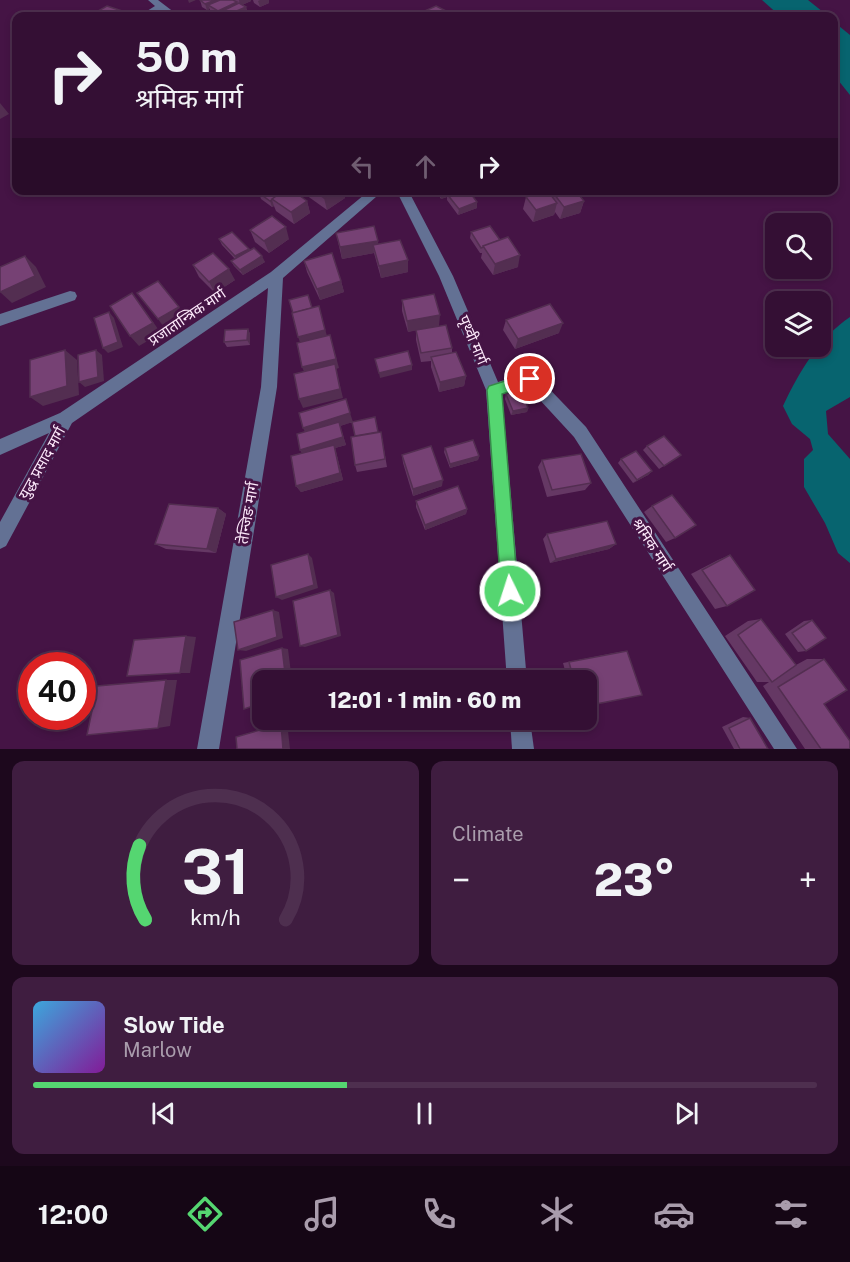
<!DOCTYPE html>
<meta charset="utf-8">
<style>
:root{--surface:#340f34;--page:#3f1d40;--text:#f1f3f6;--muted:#a99cac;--line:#4e2f4f;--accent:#55d671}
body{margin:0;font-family:"Public Sans","Noto Sans Devanagari",sans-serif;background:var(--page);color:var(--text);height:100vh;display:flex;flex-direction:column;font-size:22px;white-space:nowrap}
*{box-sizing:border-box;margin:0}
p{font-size:20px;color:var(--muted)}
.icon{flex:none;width:33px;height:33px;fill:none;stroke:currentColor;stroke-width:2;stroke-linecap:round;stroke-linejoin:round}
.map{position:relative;height:749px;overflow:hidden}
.side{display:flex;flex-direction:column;gap:12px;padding:12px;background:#1d081d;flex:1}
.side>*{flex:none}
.hud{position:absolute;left:12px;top:12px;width:826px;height:183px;border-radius:12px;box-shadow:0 3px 9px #0003,0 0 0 2px var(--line);background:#340f34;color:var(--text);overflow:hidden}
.buttons{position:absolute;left:765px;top:213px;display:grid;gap:12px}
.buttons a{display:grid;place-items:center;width:66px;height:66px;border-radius:12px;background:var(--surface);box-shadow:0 3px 9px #0003,0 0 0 2px var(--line);font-size:30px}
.speed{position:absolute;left:18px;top:652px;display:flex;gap:12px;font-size:30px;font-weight:700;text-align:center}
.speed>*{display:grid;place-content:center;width:78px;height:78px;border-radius:50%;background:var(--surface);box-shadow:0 3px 9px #0003,0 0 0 2px var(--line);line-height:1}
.speed .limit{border:9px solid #d22;background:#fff;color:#111}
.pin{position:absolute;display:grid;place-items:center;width:51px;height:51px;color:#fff;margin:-26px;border:3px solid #fff;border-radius:50%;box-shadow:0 2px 6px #0007}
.me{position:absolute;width:66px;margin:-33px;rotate:356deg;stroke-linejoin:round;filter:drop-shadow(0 0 4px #0008)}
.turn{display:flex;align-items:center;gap:21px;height:126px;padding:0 24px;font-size:27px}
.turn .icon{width:78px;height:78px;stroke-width:2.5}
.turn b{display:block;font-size:42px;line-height:51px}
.lanes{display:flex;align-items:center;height:57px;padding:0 24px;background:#0003;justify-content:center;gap:30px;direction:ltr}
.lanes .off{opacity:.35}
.big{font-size:45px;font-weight:800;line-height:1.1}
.side .tile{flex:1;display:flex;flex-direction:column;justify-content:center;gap:9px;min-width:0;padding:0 21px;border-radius:12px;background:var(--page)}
.side .dial{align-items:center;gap:0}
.dial svg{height:156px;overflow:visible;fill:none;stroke:var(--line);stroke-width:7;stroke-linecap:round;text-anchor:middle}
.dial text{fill:var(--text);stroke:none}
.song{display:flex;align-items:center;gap:18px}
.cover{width:72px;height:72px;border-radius:9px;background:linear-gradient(135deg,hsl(200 70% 55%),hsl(290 70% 35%))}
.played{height:6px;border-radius:3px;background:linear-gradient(90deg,var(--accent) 40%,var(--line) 40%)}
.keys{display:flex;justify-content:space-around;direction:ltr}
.heat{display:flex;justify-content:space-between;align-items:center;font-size:33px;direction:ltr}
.side .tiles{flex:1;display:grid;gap:12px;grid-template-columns:1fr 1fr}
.tile:last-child{grid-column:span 2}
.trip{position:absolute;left:252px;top:670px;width:345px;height:60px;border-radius:12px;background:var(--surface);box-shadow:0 3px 9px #0003,0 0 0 2px var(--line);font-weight:800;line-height:60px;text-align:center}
.tabs{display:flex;height:96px;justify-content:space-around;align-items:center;background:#150615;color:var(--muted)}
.tabs .icon{width:42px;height:42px}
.tabs .current{color:var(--accent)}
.tabs b{font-size:27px;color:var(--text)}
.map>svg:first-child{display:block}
.water{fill:#07646f}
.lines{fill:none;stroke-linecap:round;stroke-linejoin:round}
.minor{fill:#637194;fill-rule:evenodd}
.wall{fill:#653864}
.shaded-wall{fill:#532e51}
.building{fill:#764174;stroke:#532e51;stroke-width:1.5}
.route{fill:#55d671;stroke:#378b49;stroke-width:1.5}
.labels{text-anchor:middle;stroke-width:6;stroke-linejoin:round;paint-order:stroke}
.street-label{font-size:15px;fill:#fdeafb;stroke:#451445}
</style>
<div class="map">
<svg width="850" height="749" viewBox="0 0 850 749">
<rect width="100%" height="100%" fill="#451445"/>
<!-- water -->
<g class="water">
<path d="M 762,0 L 808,0 L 828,16 L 780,16 Z"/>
<path d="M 834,22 L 850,35 L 850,95 L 834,75 Z"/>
<path d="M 850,317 L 850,397 L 826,411 L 828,434 L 850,459 L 850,563 L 838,553 L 825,523 L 804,487 L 804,459 L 813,450 L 810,439 L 792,424 L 783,406 C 799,372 819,338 850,317 Z"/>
</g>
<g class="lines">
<!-- minor -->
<g class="minor">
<path d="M 148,0 L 158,0 L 179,16 L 170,16 L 160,10 L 149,16 L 139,16 L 155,6 Z"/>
<path d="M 370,190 L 384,190 L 283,278 L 277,387 L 219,749 L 197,749 L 261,387 L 268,288 L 72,423 L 6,546 L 0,549 L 0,522 L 49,433 L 0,455 L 0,439 L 60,413 L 271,272 Z"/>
<path d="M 396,190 L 408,190 L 453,276 L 498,382 L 530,372 L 535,374 L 586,427 L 797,749 L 774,749 L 574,437 L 527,386 L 502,394 L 527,681 L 507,681 L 486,390 L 439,276 Z"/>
<path d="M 70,291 L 75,292 L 77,296 L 75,300 L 0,326 L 0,314 Z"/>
<path d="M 510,720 L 530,720 L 534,749 L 512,749 Z"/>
</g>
</g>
<!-- wall -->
<g class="wall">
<path d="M 200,0 L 235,1 L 235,0 L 251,0 L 251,1 L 242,5 L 246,7 L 247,11 L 256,16 L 214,16 L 214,15 L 215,14 L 210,11 L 210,9 L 207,10 L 202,7 Z"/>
<path d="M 253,0 L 269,0 L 269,3 L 260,7 L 254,3 Z"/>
<path d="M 262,190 L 295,190 L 295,192 L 307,201 L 310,213 L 294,224 L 276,211 L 274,206 L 272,207 L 261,199 L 259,193 Z"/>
<path d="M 305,190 L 343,190 L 345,198 L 327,210 L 306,195 Z"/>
<path d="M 436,190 L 472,190 L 469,191 L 477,208 L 458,215 L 447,200 L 447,197 L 441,199 Z"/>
<path d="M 575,190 L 584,201 L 580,213 L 560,219 L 555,212 L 554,215 L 533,222 L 523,209 L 526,197 L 528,197 L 529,191 Z"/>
<path d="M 250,230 L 289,239 L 269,253 L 255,242 Z"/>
<path d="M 471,232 L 518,267 L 493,275 L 481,258 L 482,253 L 480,253 L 470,238 Z"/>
<path d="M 336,233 L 378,241 L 378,244 L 408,260 L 408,272 L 381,278 L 374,253 L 342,259 Z"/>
<path d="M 219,239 L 249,249 L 265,262 L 243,275 L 234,266 L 231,261 L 235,259 L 222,245 Z"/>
<path d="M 304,261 L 341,281 L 344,292 L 320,300 L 307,272 Z"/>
<path d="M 193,265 L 235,280 L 215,293 L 199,277 Z"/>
<path d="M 402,300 L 439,326 L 452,348 L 452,353 L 466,376 L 464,386 L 439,392 L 431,367 L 431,361 L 421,362 L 416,340 L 416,330 L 408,332 L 402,311 Z"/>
<path d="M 506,320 L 559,333 L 515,349 L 503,330 Z"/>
<path d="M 248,329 L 250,334 L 250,345 L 227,347 L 224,342 Z"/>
<path d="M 506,394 L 528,408 L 527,412 L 511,415 L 505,399 Z"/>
<path d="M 352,422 L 340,426 L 346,445 L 335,448 L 343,480 L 301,492 L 296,486 L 302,453 L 300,450 L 297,434 L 353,422 L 378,432 L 381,432 L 387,467 L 357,472 L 355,465 L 355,436 Z"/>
<path d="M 647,446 L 681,455 L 659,469 L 643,450 Z"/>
<path d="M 445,448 L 479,456 L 478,460 L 450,468 L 444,452 Z"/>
<path d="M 402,455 L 442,486 L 413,496 L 403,463 Z"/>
<path d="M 621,459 L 652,471 L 648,475 L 633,483 L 618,463 Z"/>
<path d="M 542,460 L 591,483 L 585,490 L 547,497 L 538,467 Z"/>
<path d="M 416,501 L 467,509 L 466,514 L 425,530 L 416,507 Z"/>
<path d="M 652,506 L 675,538 L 666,542 L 644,512 Z"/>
<path d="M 218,508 L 226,514 L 216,553 L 166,549 L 155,544 Z"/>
<path d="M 547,534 L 616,544 L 609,549 L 550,563 L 543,539 Z"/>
<path d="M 730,555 L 727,606 L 715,609 L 691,574 L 718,560 Z"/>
<path d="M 761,619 L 796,665 L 807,659 L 824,659 L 824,704 L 850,749 L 805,749 L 763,686 L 769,682 L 757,682 L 725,636 L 748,621 Z"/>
<path d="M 812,620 L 806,651 L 798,652 L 785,634 L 804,621 Z"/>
<path d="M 627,651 L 586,681 L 568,681 L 563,663 L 619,652 Z"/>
<path d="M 743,717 L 750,718 L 768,749 L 734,749 L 722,727 Z"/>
</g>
<!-- shaded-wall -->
<g class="shaded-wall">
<path d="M 188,0 L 196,0 L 189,3 Z"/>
<path d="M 215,0 L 231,0 L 208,5 L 210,9 L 207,10 L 205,4 Z"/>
<path d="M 239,0 L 251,0 L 251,1 L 240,6 Z"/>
<path d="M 260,0 L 269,0 L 269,3 L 260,7 L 258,1 Z"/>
<path d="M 237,2 L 239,9 L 220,16 L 218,11 Z"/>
<path d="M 246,7 L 247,14 L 241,16 L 225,16 Z"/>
<path d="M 122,11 L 125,16 L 113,16 Z"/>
<path d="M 446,11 L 446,16 L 435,16 Z"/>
<path d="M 0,103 L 9,114 L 0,119 Z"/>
<path d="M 335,190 L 343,190 L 345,198 L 327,210 L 324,198 Z"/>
<path d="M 449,190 L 472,190 L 450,196 L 447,194 L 447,197 L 441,199 L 441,193 Z"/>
<path d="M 272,200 L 274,206 L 272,207 L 270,201 Z"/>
<path d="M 307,201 L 310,213 L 294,224 L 291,212 Z"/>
<path d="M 584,201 L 580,213 L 560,219 L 564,207 Z"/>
<path d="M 477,202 L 477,208 L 458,215 L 459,209 Z"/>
<path d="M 557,203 L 554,215 L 533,222 L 536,210 Z"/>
<path d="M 286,227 L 289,239 L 269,253 L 264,241 Z"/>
<path d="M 378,241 L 379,252 L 373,245 L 374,253 L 342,259 L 340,247 Z"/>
<path d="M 249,249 L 251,254 L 238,262 L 235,256 Z"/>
<path d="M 520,255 L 518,267 L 493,275 L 495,264 Z"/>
<path d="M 25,256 L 36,267 L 46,287 L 12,303 L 0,292 Z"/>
<path d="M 262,256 L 265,262 L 243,275 L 240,270 Z"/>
<path d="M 408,260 L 408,272 L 381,278 L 379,266 Z"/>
<path d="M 229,269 L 235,280 L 215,293 L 209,282 Z"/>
<path d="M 341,281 L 344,292 L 320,300 L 317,289 Z"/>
<path d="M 132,293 L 161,333 L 139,346 L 130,336 Z"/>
<path d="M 319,306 L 328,340 L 302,347 L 298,337 Z"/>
<path d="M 179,307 L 186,318 L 166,330 L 158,319 Z"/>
<path d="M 109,312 L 114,318 L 123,347 L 108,353 L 103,348 Z"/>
<path d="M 440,315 L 439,326 L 408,332 L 407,321 Z"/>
<path d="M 563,323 L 559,333 L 515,349 L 518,339 Z"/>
<path d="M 248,329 L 250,334 L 250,345 L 247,340 Z"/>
<path d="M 330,335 L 339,368 L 336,369 L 343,398 L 303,408 L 299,399 L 306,376 L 302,367 Z"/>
<path d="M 65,350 L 77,360 L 79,395 L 43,406 L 30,397 Z"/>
<path d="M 96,350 L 102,355 L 104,381 L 85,387 L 79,382 Z"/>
<path d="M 412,365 L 412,370 L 380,378 L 379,373 Z"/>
<path d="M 466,376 L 464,386 L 439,392 L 440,382 Z"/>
<path d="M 528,408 L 527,412 L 511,415 L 513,411 Z"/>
<path d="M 350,413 L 353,422 L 340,426 L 346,445 L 335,448 L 343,480 L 301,492 L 296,486 L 304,457 L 300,450 L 307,436 L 303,428 Z"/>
<path d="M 479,456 L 478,460 L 450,468 L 450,464 Z"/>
<path d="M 652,471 L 648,475 L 633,483 L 637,480 Z"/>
<path d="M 443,480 L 442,486 L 413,496 L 413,489 Z"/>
<path d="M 218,508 L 226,514 L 216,553 L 207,549 Z"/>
<path d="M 467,509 L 466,514 L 425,530 L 425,525 Z"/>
<path d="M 616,544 L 609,549 L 550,563 L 556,559 Z"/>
<path d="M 308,554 L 312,558 L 318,588 L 282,600 L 276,597 Z"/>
<path d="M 330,590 L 334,593 L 341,636 L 305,647 L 300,646 Z"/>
<path d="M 273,610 L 279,612 L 283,638 L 246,651 L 238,650 Z"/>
<path d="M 186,636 L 196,637 L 190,673 L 180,673 Z"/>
<path d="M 282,648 L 288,649 L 292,681 L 286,681 Z"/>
<path d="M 166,680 L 177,680 L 170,726 L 158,728 Z"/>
<path d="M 287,722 L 290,749 L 283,749 L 281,724 Z"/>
</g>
<!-- building -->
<g class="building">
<path d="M 200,0 L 215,0 L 205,4 Z"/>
<path d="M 220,0 L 233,0 L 237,2 L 218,11 L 208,5 Z"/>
<path d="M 239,3 L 246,7 L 225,16 L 216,16 L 214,15 Z"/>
<path d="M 107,6 L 122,11 L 113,16 L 89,16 Z"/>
<path d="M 436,6 L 446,11 L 435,16 L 427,16 L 420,13 Z"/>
<path d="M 247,11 L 256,16 L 234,16 Z"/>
<path d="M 295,11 L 307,16 L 284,16 Z"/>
<path d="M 262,190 L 285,190 L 270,201 L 259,193 Z"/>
<path d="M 285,190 L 292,190 L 307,201 L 291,212 L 272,199 Z"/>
<path d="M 314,190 L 335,190 L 324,198 Z"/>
<path d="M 457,190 L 468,190 L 477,202 L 459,209 L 447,194 Z"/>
<path d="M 530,190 L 547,190 L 557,203 L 536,210 L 526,197 L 532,195 L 529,191 Z"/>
<path d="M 551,190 L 575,190 L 584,201 L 564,207 Z"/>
<path d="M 272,216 L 286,227 L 264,241 L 250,230 Z"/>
<path d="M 374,226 L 378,241 L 340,247 L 336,233 Z"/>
<path d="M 490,226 L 500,240 L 481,248 L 471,232 Z"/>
<path d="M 232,232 L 249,249 L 235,256 L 219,239 Z"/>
<path d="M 508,237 L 520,255 L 495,264 L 483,246 Z"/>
<path d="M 400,240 L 408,260 L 379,266 L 373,245 Z"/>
<path d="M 254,248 L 262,256 L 240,270 L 231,261 Z"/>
<path d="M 213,253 L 229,269 L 209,282 L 193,265 Z"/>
<path d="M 332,253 L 341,281 L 317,289 L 304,261 Z"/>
<path d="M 25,256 L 35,276 L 0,292 L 0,267 Z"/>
<path d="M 158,281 L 179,307 L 158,319 L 137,293 Z"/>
<path d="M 132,293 L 153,323 L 130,336 L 110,306 Z"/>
<path d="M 434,294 L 440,315 L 407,321 L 402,300 Z"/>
<path d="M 308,295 L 312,308 L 293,313 L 289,300 Z"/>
<path d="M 550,304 L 563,323 L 518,339 L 506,320 Z"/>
<path d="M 319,306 L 325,330 L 298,337 L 292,313 Z"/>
<path d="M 109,312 L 118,342 L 103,348 L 94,318 Z"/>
<path d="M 446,325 L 452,348 L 421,353 L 416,330 Z"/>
<path d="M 248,329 L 247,340 L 224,342 L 225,330 Z"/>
<path d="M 330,335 L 336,359 L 302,367 L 297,343 Z"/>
<path d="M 65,350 L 67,386 L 30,397 L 30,360 Z"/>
<path d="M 96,350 L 98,377 L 79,382 L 78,355 Z"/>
<path d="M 408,351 L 412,365 L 379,373 L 375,359 Z"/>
<path d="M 456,352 L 466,376 L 440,382 L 431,357 Z"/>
<path d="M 335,364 L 340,389 L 299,399 L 294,374 Z"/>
<path d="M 522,391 L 528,408 L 513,411 L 506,394 Z"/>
<path d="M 346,399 L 350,413 L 303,428 L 299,413 Z"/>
<path d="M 375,417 L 378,432 L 355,436 L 352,422 Z"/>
<path d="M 339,422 L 343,437 L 300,450 L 297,434 Z"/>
<path d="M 381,432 L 385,459 L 355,465 L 351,437 Z"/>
<path d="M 664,436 L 681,455 L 664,466 L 647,446 Z"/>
<path d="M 473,440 L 479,456 L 450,464 L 445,448 Z"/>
<path d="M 334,445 L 340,473 L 296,486 L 291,456 Z"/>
<path d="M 431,446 L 443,480 L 413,489 L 402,455 Z"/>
<path d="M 636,451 L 652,471 L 637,480 L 621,459 Z"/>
<path d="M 581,454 L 591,483 L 552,490 L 542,460 Z"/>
<path d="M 458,486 L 467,509 L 425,525 L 416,501 Z"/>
<path d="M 672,495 L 696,525 L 675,538 L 652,506 Z"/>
<path d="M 169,504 L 218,508 L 207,549 L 155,544 Z"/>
<path d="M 607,521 L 616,544 L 556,559 L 547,534 Z"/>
<path d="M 308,554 L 314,585 L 276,597 L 271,565 Z"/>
<path d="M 730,555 L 755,590 L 727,606 L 702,570 Z"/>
<path d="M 330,590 L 338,635 L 300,646 L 293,601 Z"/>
<path d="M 273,610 L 277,637 L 238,650 L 234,622 Z"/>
<path d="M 761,619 L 796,665 L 772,682 L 738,635 Z"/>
<path d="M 812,620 L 826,638 L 806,651 L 792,633 Z"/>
<path d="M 186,636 L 180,673 L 127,676 L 134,640 Z"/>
<path d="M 282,648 L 286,681 L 262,681 L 262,703 L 244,709 L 240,660 Z"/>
<path d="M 627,651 L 642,695 L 586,706 L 586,681 L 574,681 L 569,662 Z"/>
<path d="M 824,659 L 847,690 L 824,704 L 850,741 L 850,749 L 821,749 L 778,687 Z"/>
<path d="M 166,680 L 158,728 L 87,735 L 97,686 Z"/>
<path d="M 750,718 L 768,749 L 740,749 L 729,728 Z"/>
<path d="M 281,724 L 283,749 L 237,749 L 236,737 Z"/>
</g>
<!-- route -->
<path class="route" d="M 530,373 L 535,375 L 537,379 L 535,383 L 502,394 L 518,591 L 516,597 L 510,600 L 504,597 L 501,591 L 487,390 L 489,386 Z"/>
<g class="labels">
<!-- street labels -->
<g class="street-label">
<text transform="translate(187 317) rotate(-34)" y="5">प्रजातान्त्रिक मार्ग</text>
<text transform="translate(473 340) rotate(67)" y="5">पृथ्वी मार्ग</text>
<text transform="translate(42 463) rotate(-61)" y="5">युद्ध प्रसाद मार्ग</text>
<text transform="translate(248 513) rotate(-80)" y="5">तेन्जिङ मार्ग</text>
<text transform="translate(652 545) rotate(57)" y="5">श्रमिक मार्ग</text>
</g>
</g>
</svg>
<div class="buttons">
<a><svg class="icon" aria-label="search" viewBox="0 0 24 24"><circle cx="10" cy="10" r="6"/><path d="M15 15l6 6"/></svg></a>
<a><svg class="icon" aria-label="layers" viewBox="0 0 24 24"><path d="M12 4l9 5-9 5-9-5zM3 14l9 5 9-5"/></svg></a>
</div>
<div class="speed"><div class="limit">40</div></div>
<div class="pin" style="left:530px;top:379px;background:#d93025"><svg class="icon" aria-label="arrive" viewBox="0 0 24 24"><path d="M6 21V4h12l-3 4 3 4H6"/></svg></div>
<svg class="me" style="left:510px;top:591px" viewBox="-20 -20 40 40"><circle r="17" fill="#55d671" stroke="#fff" stroke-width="3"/><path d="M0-11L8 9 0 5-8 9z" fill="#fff"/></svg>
<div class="trip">12:01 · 1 min · 60 m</div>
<div class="hud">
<div class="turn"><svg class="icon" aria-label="right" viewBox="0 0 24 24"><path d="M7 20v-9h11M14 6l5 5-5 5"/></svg><div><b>50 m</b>श्रमिक मार्ग</div></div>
<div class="lanes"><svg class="icon off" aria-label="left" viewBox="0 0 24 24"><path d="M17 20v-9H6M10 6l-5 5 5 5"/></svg><svg class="icon off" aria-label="ahead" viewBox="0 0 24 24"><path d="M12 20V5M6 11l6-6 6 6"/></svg><svg class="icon" aria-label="right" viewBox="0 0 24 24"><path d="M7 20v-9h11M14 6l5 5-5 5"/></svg></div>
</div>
</div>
<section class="side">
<div class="tiles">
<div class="tile dial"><svg viewBox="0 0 100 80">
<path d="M14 69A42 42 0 1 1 86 69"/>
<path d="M14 69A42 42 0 0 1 11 31" stroke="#55d671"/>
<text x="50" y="56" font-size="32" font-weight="700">31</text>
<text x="50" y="72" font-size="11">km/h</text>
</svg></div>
<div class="tile"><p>Climate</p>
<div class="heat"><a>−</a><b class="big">23°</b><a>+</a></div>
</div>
<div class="tile">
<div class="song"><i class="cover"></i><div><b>Slow Tide</b><p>Marlow</p></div></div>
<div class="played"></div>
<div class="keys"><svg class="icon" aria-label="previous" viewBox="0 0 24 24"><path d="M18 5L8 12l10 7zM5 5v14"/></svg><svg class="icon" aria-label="pause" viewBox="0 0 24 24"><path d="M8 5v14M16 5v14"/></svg><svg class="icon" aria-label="next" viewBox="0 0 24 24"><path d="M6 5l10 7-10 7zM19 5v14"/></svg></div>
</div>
</div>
</section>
<nav class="tabs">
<b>12:00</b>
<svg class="icon current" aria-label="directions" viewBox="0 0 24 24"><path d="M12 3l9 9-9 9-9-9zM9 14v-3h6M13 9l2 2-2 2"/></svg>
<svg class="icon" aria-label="music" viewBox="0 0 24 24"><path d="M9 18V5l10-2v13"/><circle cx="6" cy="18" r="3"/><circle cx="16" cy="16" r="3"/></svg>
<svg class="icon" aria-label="phone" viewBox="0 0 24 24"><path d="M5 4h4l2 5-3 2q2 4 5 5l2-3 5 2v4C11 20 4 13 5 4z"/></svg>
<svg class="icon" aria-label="climate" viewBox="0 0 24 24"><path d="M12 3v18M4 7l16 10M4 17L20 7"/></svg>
<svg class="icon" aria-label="car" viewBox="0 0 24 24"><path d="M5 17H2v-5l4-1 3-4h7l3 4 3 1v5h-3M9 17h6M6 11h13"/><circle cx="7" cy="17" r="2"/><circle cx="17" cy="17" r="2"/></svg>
<svg class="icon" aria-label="filters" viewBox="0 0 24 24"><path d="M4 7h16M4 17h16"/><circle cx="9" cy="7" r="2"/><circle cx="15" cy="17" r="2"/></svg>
</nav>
